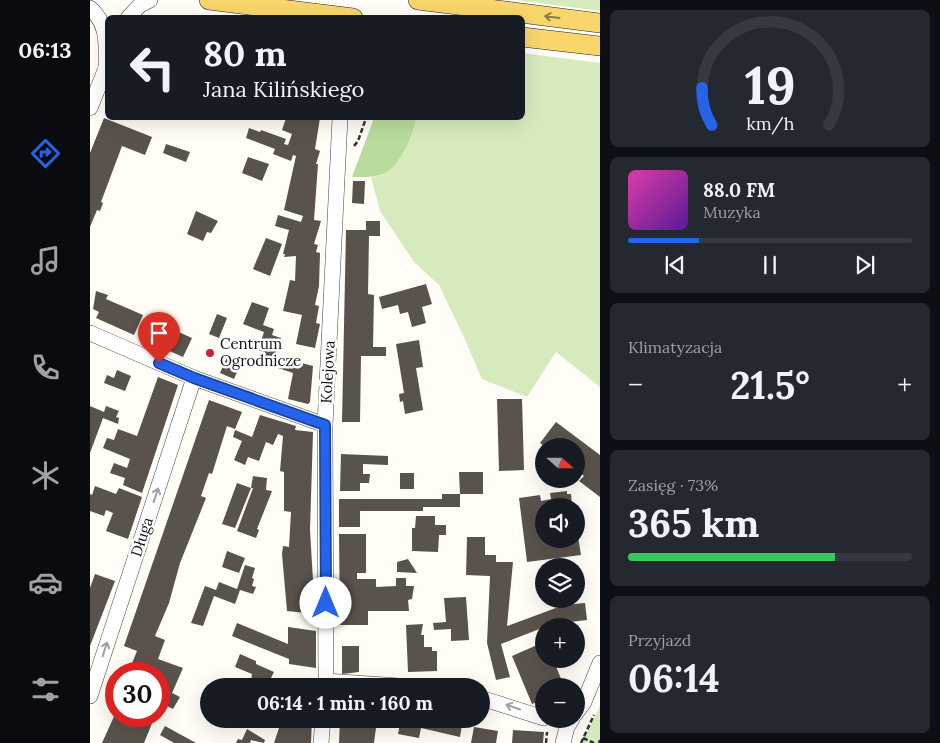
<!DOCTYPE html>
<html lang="pl">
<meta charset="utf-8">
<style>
:root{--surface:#171b24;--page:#242831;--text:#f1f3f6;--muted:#9ea1a6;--line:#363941;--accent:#2563eb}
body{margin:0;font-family:Lora,serif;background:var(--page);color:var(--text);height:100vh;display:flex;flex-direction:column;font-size:19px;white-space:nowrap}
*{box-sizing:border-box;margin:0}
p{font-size:16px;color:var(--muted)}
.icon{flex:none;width:28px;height:28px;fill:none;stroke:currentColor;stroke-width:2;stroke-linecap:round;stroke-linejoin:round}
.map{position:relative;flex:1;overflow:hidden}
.drawer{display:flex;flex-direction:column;gap:10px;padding:10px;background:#0d0f14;width:340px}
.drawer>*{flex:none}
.banner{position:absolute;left:15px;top:15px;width:420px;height:105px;border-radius:8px;box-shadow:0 5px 20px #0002;background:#171b24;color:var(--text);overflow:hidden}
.needle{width:32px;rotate:111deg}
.buttons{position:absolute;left:445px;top:438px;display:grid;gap:10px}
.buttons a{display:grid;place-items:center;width:50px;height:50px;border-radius:50%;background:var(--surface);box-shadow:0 5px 20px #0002;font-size:25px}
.speed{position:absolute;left:15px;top:662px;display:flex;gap:10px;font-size:25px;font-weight:700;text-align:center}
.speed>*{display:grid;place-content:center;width:65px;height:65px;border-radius:50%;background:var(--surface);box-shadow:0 5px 20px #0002;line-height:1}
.speed .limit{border:8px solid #d22;background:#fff;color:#111}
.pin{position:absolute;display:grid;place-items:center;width:42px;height:42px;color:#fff;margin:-51px -21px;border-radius:50% 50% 50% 0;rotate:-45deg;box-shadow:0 0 5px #0007}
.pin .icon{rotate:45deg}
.me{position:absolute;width:55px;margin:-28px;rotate:0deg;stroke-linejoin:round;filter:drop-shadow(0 0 4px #0008)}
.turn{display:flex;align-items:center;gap:18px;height:105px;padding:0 15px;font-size:22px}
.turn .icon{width:65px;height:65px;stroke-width:2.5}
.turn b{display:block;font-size:35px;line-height:42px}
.big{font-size:38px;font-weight:800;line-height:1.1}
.drawer .card{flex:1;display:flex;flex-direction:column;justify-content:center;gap:8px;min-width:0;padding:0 18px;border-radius:8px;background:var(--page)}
.drawer .dial{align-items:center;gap:0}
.dial svg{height:130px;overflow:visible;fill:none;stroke:var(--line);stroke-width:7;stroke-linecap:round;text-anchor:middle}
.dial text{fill:var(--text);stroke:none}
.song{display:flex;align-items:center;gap:15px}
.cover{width:60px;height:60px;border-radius:8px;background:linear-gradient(135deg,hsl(320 70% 55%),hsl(270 70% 35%))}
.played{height:5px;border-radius:2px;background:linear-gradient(90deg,var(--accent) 25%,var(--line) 25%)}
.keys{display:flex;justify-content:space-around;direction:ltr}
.heat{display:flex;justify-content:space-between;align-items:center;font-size:28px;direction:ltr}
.charge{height:8px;border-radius:4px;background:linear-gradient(90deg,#34c759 73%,var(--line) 0)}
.trip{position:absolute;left:110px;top:678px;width:290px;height:50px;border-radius:25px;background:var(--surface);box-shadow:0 5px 20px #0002;font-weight:800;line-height:50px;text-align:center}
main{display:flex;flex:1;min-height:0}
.dock{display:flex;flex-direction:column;width:90px;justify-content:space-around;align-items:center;background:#090b0e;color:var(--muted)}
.dock .icon{width:35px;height:35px}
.dock .current{color:var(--accent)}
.dock b{font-size:22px;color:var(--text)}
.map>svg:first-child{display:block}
.green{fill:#d5ebbd}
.forest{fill:#b9dc9c}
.building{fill:#5a524d}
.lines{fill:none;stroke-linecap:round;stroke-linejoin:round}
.minor-casing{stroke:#444;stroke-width:16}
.major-casing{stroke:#222;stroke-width:20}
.path{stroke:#333;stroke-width:2.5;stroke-dasharray:5 2.5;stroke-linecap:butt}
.minor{stroke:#fff;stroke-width:15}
.major{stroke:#f9d66b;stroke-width:19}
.oneway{stroke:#917d42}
.oneway2{stroke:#a0a0a0}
.route-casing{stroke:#184099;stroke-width:12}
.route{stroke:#2563eb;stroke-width:9}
.poi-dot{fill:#c4262e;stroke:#fff;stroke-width:2}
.labels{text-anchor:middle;stroke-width:5;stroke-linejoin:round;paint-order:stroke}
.poi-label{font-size:15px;fill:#111;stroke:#fff;text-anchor:start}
.street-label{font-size:15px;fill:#111;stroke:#fff}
</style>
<main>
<nav class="dock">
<b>06:13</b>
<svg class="icon current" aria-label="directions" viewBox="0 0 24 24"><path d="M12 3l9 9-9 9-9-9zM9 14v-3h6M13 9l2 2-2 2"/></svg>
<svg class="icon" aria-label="music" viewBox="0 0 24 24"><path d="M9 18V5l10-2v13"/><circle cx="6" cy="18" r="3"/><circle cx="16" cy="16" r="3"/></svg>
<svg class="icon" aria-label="phone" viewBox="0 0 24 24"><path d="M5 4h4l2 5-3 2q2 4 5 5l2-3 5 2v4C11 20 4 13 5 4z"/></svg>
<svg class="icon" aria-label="climate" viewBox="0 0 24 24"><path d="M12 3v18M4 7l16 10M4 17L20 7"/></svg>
<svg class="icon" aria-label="car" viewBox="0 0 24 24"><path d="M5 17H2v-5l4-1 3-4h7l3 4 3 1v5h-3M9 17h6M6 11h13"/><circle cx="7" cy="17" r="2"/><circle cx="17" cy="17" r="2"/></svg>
<svg class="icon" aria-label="filters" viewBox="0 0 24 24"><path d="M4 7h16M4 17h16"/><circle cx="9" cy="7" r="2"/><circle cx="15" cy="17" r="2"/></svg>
</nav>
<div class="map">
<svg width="510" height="743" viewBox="0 0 510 743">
<rect width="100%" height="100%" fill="#fffdf5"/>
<!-- green -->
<g class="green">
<path d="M 426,0 L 510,0 L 510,11 Z"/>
<path d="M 433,53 L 510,63 L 510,387 L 466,352 L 437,397 L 392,379 L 372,333 L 349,285 L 324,262 L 290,211 L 281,177 C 285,176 292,176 296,173 C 311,163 325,135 326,118 L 432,118 Z"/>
<path d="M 510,706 L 510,743 L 492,743 Z"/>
</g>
<!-- forest -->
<path class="forest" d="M 284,118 L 326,118 C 325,133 309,169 293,174 C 283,178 273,177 262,177 Z"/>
<!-- building -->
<g class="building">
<path d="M 14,118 L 62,137 L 55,155 L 32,146 L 11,202 L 13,203 L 10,211 L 7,210 L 0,227 L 0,153 Z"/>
<path d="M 196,118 L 230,118 L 225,149 L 230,151 L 226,164 L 228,164 L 224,220 L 231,221 L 224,244 L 228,245 L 226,252 L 230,253 L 229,286 L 225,305 L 229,306 L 226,323 L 230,324 L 225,348 L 206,344 L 212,315 L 193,311 L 200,280 L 205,281 L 206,256 L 194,257 L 195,254 L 193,254 L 199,230 L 185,226 L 188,215 L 211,222 L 213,216 L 194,210 L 206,156 L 203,155 L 201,161 L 183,154 L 185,149 L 156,138 L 159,128 L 170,132 L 171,130 L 196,139 L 194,144 L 198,145 L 202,134 L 192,130 Z"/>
<path d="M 76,144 L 100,152 L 96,162 L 73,153 Z"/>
<path d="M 158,157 L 179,164 L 172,181 L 152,173 Z"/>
<path d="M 263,181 L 275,181 L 274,204 L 262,203 Z"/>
<path d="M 106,211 L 128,221 L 121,233 L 117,232 L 113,241 L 97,234 Z"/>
<path d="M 276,221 L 290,221 L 290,236 L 279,236 L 278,294 L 284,295 L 283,347 L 296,347 L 296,356 L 271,356 L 270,422 L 252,422 L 256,230 L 276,230 Z"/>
<path d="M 176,238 L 192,244 L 180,276 L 163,269 Z"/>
<path d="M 336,284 L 342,304 L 332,307 L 336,323 L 322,327 L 318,312 L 310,314 L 308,305 L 292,309 L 289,297 Z"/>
<path d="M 6,291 L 18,295 L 16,299 L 53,315 L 44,335 L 6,318 L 9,312 L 3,309 Z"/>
<path d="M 162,302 L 179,308 L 173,325 L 184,329 L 182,335 L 191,338 L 185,356 L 223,366 L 220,402 L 218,404 L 198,399 L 203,373 L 173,363 L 176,353 L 168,350 L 174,332 L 153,324 Z"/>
<path d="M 127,314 L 137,318 L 129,338 L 119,334 Z"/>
<path d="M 66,322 L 102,338 L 93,357 L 57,341 Z"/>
<path d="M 329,340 L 333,367 L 326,368 L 333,410 L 315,414 L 313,401 L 310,402 L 309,394 L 314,393 L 306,344 Z"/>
<path d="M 137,357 L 151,363 L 144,379 L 130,373 Z"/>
<path d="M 27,370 L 41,376 L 35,391 L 14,383 L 17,375 L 24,378 Z"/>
<path d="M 68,377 L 88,385 L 52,493 L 33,485 L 35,478 L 20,473 L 24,463 L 37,468 L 40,459 L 13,448 L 17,438 L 24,440 L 28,429 L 47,436 Z"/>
<path d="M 407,399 L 432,399 L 434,470 L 409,471 Z"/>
<path d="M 119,400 L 152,412 L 145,429 L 137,426 L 122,474 L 119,473 L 111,496 L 116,498 L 90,563 L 79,603 L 65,636 L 75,640 L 68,659 L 93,668 L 82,693 L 90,697 L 83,709 L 71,703 L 69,708 L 69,674 L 47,674 L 40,668 L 47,651 L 34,646 Z"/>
<path d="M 0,406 L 14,412 L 16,406 L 29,411 L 26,417 L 29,418 L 28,424 L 13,418 L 0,453 Z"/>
<path d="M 170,415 L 206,426 L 205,430 L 223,432 L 220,530 L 225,614 L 197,611 L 192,554 L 193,546 L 199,547 L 201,512 L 194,511 L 194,472 L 190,471 L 193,436 L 188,434 L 183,445 L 176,442 L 169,461 L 158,457 L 155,465 L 144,460 L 152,441 L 143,437 L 145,430 L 162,437 Z"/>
<path d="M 466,422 L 510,455 L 510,497 L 489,481 L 494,476 L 486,470 L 486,446 L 454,446 L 450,443 Z"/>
<path d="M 251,454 L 298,456 L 298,465 L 273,464 L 273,474 L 280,474 L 279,483 L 270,483 L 270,491 L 250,491 Z"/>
<path d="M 369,472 L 393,472 L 393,494 L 370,494 Z"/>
<rect x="310" y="473" width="14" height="16"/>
<path d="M 163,476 L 177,478 L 176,490 L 182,491 L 167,529 L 169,530 L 166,538 L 147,531 L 163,488 L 161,488 Z"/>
<path d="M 147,483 L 161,488 L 145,528 L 132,524 Z"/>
<path d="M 5,486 L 26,494 L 29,488 L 52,497 L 38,539 L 16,531 L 23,513 L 16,510 L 14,516 L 0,511 L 0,494 L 2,495 Z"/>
<path d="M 477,491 L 477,494 L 481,494 L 482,506 L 454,506 L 454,539 L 486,539 L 487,530 L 491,555 L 437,562 L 429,498 L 450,495 L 451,501 L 461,499 L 460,493 Z"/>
<path d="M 352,494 L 370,494 L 370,507 L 333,507 L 333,511 L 270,511 L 270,527 L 249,527 L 249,499 L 352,499 Z"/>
<path d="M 326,516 L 345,516 L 345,525 L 356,525 L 356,535 L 349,535 L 348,552 L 322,551 L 322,528 L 325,528 Z"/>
<path d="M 249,534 L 276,534 L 276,573 L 267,573 L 267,579 L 286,579 L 286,587 L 306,586 L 306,578 L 316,578 L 316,586 L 324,586 L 322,599 L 318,600 L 319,611 L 278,611 L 278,625 L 250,625 Z"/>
<path d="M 377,537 L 395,537 L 395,555 L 406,555 L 406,562 L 423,562 L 417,626 L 474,605 L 495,603 L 497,620 L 471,623 L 470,621 L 411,644 L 420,677 L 406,680 L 397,643 L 400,576 L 376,575 Z"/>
<path d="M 137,551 L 155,558 L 149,573 L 132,567 Z"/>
<path d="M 318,559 L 327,573 L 307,572 L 307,562 Z"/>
<path d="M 155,565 L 165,568 L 162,578 L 164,579 L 162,586 L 166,587 L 163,594 L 150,590 L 145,604 L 124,596 L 113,626 L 101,623 L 115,586 L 126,590 L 129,582 L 147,589 Z"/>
<path d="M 5,574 L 25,581 L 0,646 L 0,588 Z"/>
<path d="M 376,597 L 379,640 L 361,641 L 361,629 L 344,630 L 343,623 L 356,622 L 354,598 Z"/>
<path d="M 147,623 L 198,644 L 198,627 L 226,631 L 226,668 L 199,664 L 199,659 L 142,636 Z"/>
<path d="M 333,624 L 331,635 L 334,635 L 334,647 L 342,647 L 342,651 L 347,651 L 347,671 L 318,672 L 316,625 Z"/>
<path d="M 454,642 L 454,659 L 463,659 L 474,686 L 454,686 L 454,699 L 442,704 L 422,656 Z"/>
<path d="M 252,646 L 269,646 L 269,672 L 252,674 Z"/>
<path d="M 150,654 L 166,661 L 166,664 L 184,672 L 180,680 L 184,681 L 182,686 L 176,686 L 161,680 L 162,674 L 145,667 Z"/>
<path d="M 199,681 L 226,685 L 226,686 L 199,686 Z"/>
<path d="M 26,712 L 26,716 L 65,716 L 54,743 L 12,743 Z"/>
<path d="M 153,719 L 178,719 L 174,728 Z"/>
<path d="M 192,719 L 222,719 L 221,743 L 184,743 Z"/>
<path d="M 250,719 L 278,719 L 277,727 L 286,728 L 284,743 L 249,743 Z"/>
<path d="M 311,719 L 377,719 L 376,726 L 372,725 L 370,737 L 331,728 L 329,738 L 308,734 Z"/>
<path d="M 75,726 L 106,743 L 84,743 L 70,735 Z"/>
<path d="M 384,727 L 408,731 L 406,743 L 381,743 Z"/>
<path d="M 157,729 L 175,740 L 174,743 L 161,740 L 160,743 L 146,743 L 148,739 L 152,740 Z"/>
<path d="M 423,730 L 454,732 L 453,743 L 422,743 Z"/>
</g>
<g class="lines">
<defs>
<g id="minor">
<path d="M 0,8 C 19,25 16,44 16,68"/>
<path d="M 38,18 L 50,5 L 60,0"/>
<path d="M 0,108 L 18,63"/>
<path d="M 0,333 L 104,378 L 235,425"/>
<path d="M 236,681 L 309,686"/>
<path d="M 236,686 L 235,425 L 250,118"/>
<path d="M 0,696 L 104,378"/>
<path d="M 391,698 L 454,718"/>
<path d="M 486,713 L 494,702 L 510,663"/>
<path d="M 231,743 L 233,719"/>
<path d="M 473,743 L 477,727 L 482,719"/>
</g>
<g id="major">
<path d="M 119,0 L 263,18"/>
<path d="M 328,0 L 510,23"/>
<path d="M 432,37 L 510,46"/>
</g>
</defs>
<!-- minor casing -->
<use href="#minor" class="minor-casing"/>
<!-- major casing -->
<use href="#major" class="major-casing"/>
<!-- path -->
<g class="path">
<path d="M 264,146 L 268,141 L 276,118"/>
<path d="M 493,738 L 504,743"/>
<path d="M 456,743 L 457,732"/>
<path d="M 491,743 L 504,715"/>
<path d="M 509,743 L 510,740"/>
</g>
<!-- minor -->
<use href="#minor" class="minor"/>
<!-- major -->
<use href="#major" class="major"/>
</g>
<!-- one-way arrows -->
<defs><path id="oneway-shaft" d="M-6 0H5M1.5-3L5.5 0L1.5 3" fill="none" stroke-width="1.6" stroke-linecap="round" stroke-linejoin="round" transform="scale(1.25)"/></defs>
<use class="oneway" href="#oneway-shaft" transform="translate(462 17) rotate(-173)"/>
<g class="oneway2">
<use href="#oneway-shaft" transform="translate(66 495) rotate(-72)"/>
<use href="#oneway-shaft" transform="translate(15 649) rotate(-72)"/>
<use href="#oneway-shaft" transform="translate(423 707) rotate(-161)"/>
</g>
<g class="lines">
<defs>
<path id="route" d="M 69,363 L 104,378 L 235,425 L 236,603"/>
</defs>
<!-- route casing -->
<use href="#route" class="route-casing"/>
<!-- route -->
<use href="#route" class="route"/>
</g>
<!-- markers -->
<circle class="poi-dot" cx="120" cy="353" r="5"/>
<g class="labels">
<!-- poi labels -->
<g class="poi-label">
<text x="130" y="349">Centrum<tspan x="130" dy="17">Ogrodnicze</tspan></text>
</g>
<!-- street labels -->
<g class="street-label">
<text transform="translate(238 372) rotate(-87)" y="5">Kolejowa</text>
<text transform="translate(52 537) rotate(-72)" y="5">Długa</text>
</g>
</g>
</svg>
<div class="buttons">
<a><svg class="needle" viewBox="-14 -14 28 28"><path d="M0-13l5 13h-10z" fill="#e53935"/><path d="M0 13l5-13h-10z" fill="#9ea1a6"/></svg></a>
<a><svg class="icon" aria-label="sound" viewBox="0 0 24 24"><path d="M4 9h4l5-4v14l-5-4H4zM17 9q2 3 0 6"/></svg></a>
<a><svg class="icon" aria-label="layers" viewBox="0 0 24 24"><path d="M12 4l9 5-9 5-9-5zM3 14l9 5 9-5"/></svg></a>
<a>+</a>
<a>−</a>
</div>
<div class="speed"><div class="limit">30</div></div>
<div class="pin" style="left:69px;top:363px;background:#d93025"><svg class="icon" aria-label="arrive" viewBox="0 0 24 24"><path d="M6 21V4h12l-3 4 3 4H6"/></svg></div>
<svg class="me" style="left:236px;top:603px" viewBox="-20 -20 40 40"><circle r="19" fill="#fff"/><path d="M0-13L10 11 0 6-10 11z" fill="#2563eb"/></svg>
<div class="trip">06:14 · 1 min · 160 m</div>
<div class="banner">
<div class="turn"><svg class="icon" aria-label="left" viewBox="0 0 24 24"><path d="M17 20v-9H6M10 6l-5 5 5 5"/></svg><div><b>80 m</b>Jana Kilińskiego</div></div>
</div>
</div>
<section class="drawer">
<div class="card dial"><svg viewBox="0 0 100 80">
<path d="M14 69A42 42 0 1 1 86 69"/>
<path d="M14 69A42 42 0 0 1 8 46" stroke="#2563eb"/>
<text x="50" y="56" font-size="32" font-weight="700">19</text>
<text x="50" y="72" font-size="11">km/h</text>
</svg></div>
<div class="card">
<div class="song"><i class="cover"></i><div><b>88.0 FM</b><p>Muzyka</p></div></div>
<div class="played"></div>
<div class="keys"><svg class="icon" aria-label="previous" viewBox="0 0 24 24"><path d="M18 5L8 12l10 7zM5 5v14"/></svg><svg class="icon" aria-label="pause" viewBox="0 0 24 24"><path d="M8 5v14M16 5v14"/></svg><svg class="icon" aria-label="next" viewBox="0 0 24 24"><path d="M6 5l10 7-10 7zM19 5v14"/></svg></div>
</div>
<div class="card"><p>Klimatyzacja</p>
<div class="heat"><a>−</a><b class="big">21.5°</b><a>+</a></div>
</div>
<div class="card"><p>Zasięg · 73%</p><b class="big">365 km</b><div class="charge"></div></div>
<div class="card"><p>Przyjazd</p><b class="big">06:14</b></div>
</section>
</main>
